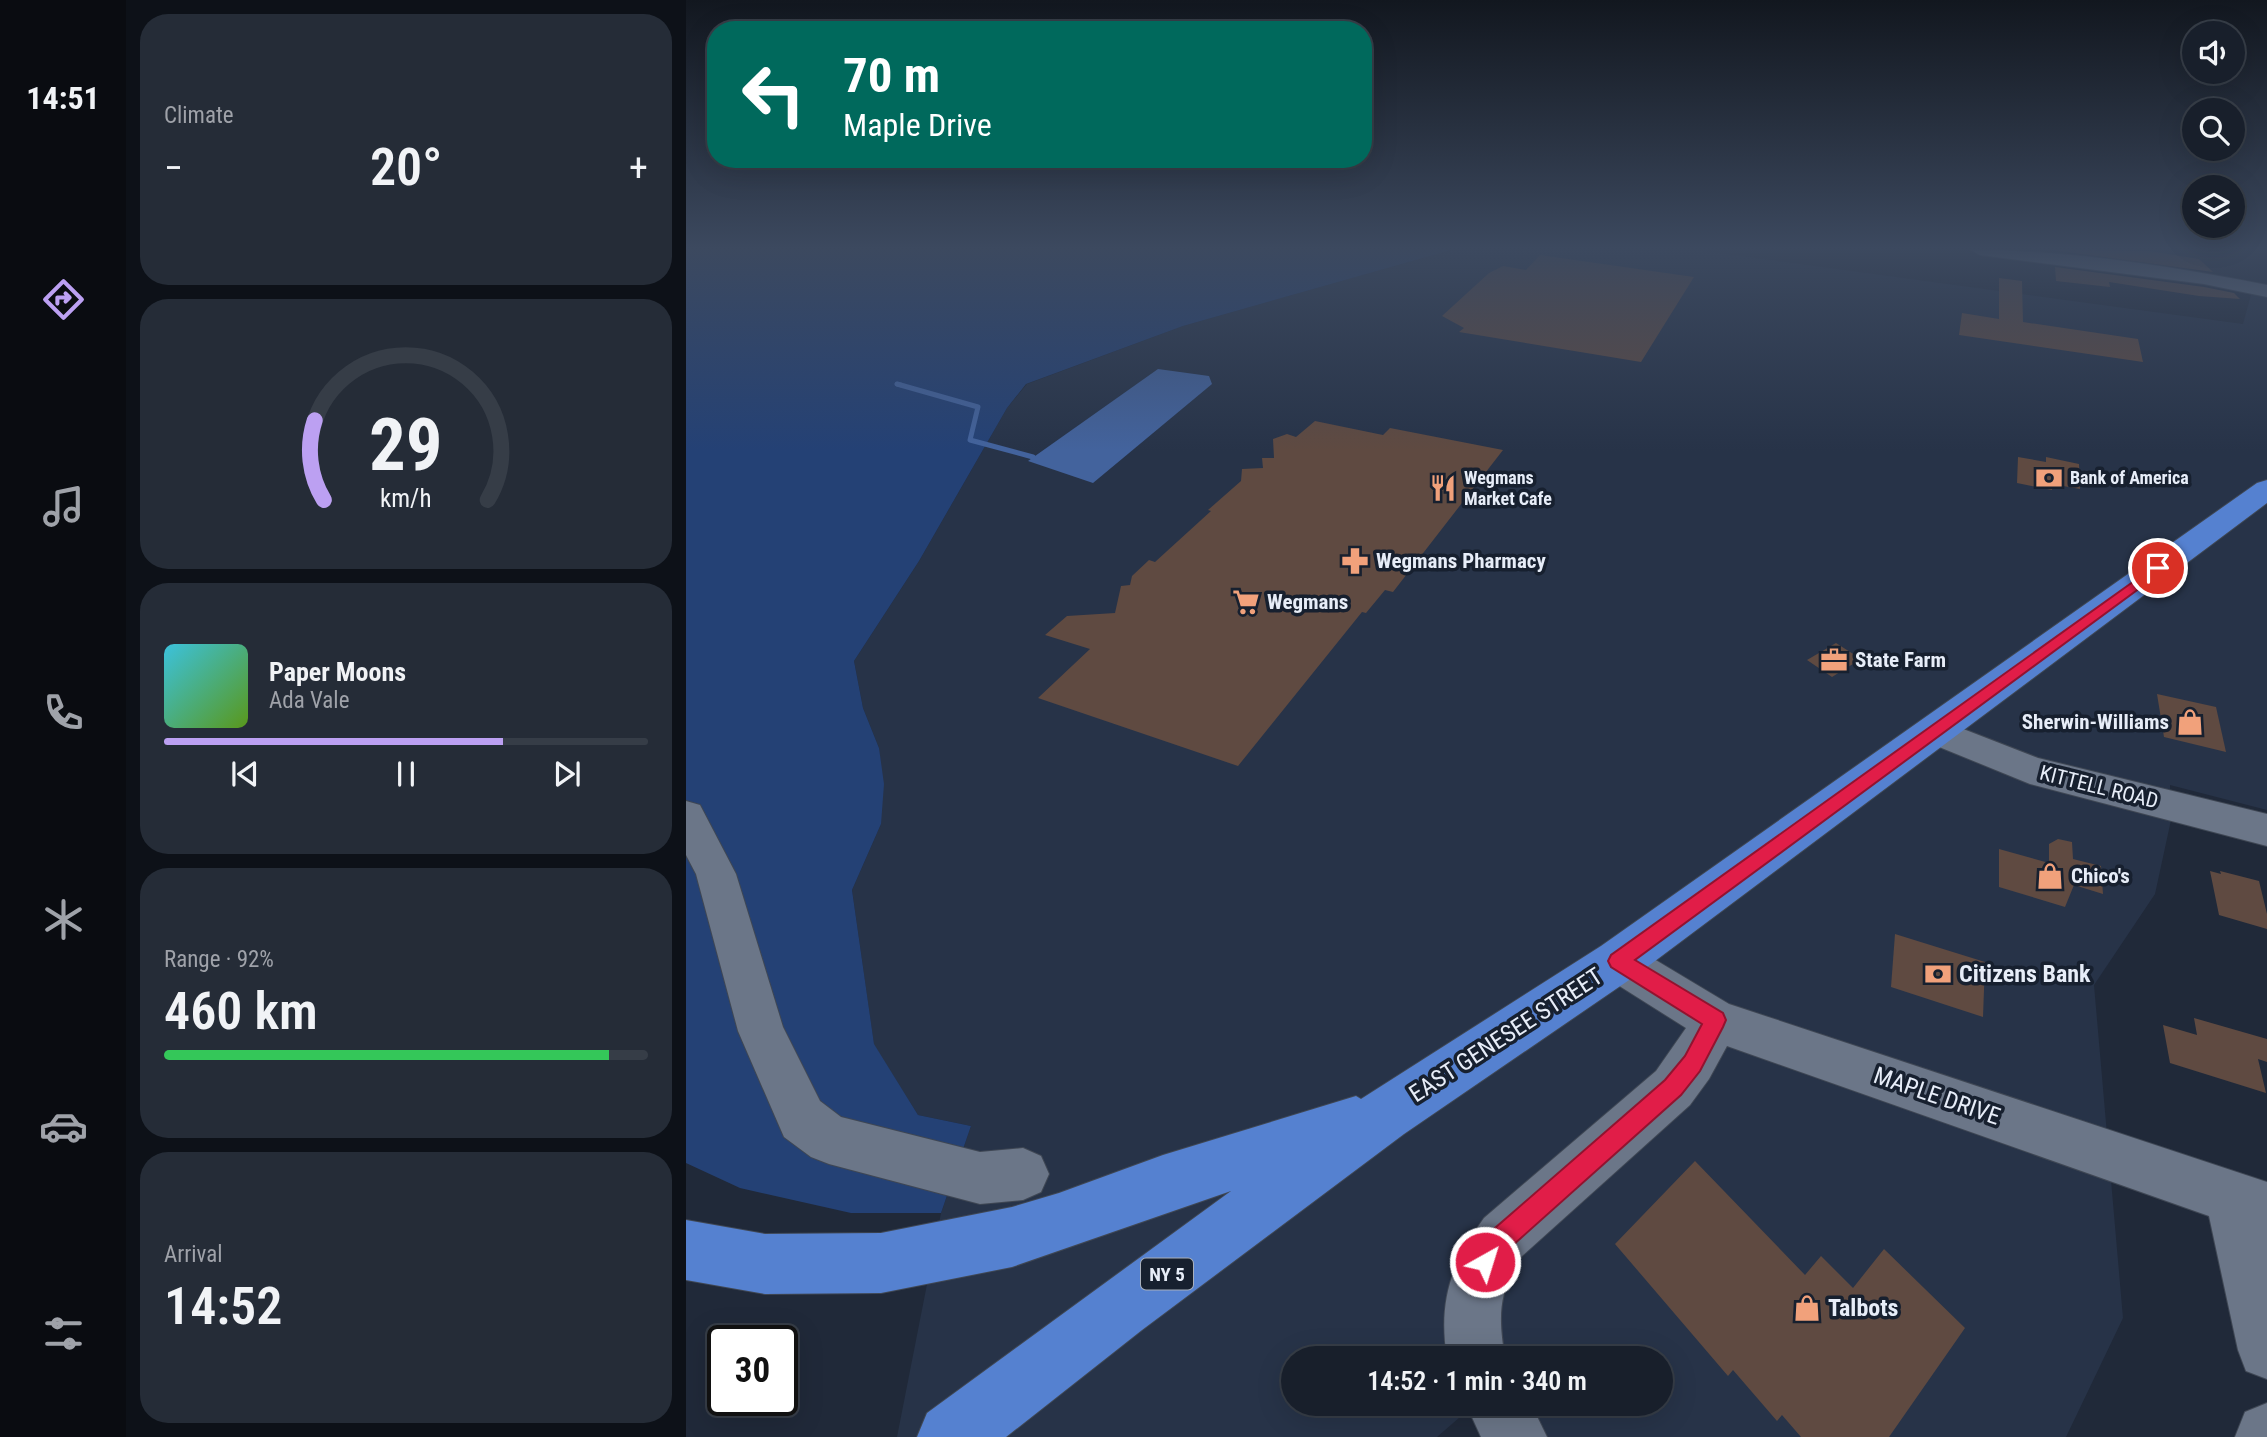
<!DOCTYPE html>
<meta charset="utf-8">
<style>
:root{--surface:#181f2b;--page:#252c37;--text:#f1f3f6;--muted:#9fa2a9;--line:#363d47;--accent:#bca0f2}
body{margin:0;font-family:"Roboto Condensed",sans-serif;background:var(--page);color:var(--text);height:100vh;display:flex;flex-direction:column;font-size:26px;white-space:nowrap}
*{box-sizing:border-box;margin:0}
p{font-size:23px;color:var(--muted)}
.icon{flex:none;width:38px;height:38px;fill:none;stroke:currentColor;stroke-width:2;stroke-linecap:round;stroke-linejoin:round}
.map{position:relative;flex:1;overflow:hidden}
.details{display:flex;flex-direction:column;gap:14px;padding:14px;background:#0d1118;width:560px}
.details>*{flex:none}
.hud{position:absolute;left:21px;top:21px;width:665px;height:147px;border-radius:28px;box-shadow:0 7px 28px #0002,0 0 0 2px var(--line);background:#00695c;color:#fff;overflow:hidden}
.controls{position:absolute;left:1496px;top:21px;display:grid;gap:14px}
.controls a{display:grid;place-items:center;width:63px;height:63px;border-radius:50%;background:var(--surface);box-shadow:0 7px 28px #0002,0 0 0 2px var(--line);font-size:35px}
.speed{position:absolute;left:21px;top:1325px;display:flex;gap:14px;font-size:35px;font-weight:700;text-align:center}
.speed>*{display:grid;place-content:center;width:91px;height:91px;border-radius:50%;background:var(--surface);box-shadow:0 7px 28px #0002,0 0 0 2px var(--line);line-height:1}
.speed .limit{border:4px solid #111;border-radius:10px;background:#fff;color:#111}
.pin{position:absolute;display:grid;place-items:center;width:60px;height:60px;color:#fff;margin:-30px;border:4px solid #fff;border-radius:50%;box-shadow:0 2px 7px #0007}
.me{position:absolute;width:77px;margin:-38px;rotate:39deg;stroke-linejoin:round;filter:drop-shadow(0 0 5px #0008)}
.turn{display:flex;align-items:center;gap:24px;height:147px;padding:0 21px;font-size:32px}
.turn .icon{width:91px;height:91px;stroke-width:2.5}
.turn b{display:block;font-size:49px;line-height:60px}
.big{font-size:52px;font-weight:600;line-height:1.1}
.details .tile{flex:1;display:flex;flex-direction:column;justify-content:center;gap:10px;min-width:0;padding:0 24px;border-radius:28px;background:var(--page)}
.details .dial{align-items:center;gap:0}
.dial svg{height:182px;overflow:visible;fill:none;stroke:var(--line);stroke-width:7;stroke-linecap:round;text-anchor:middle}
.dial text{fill:var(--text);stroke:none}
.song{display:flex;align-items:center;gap:21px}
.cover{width:84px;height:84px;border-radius:10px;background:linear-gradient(135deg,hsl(190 70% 55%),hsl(90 70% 35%))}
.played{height:7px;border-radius:4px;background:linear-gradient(90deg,var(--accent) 70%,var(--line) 70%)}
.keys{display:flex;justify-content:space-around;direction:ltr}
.heat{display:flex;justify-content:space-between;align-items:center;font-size:38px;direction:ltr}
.charge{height:10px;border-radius:5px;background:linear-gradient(90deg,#34c759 92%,var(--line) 0)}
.trip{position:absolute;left:595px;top:1346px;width:392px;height:70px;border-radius:35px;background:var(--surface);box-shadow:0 7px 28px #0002,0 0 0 2px var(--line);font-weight:600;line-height:70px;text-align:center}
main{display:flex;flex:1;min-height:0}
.menu{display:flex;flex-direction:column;width:126px;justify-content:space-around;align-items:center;background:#0a0c11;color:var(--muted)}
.menu .icon{width:49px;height:49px}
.menu .on{color:var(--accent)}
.menu b{font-size:32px;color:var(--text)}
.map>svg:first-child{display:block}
.built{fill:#273348}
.green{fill:#244175}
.water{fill:#43639d}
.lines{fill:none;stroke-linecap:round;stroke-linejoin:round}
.stream-far1{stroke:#43639d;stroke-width:4.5}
.stream{stroke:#43639d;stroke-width:5}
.building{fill:#5f4a41}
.minor-casing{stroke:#3f4754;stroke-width:2}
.highway-casing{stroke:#3f4754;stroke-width:2}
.minor{fill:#6b7688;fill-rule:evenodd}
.highway{fill:#5581d0;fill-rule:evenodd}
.route{fill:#e11d48;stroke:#92132f;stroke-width:2}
.labels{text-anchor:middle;stroke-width:7;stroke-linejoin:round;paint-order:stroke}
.far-poi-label{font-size:18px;font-weight:bold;fill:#e7edf8;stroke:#17202f;text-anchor:start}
.shield{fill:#17202f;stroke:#a9b0bc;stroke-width:2}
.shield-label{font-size:19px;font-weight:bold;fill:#e7edf8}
.poi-label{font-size:21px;font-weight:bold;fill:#e7edf8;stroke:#17202f;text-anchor:start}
.street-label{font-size:21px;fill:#e7edf8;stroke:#17202f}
.near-poi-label{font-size:24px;font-weight:bold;fill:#e7edf8;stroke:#17202f;text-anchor:start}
.near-street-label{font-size:24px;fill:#e7edf8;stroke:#17202f}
</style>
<main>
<nav class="menu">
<b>14:51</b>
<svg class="icon on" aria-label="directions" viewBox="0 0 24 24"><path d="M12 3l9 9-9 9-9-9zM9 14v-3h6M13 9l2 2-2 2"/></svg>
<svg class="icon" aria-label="music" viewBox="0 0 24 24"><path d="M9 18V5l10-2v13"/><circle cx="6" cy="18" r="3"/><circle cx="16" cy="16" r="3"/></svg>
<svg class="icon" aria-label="phone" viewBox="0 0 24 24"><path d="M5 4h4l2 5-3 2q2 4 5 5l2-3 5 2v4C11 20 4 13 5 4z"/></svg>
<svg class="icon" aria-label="climate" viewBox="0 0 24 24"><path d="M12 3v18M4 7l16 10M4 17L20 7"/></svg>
<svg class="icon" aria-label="car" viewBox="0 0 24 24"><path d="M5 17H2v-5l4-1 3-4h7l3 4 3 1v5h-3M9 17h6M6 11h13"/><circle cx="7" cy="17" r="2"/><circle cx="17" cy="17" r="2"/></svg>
<svg class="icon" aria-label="filters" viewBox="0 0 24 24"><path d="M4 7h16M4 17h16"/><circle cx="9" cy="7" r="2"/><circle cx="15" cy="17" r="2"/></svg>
</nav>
<section class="details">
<div class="tile"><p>Climate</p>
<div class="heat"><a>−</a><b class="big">20°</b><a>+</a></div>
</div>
<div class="tile dial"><svg viewBox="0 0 100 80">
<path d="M14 69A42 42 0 1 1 86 69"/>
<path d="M14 69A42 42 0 0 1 10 34" stroke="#bca0f2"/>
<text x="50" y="56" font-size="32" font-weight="700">29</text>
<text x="50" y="72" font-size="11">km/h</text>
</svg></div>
<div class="tile">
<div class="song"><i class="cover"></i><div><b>Paper Moons</b><p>Ada Vale</p></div></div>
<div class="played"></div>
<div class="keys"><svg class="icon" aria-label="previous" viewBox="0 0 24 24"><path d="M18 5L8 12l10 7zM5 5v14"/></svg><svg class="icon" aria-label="pause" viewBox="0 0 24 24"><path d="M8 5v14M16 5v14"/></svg><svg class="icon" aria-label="next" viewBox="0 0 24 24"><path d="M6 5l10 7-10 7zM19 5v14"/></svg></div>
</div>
<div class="tile"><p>Range · 92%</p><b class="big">460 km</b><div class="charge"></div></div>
<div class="tile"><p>Arrival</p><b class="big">14:52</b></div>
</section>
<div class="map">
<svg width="1581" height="1437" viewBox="0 0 1581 1437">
<rect width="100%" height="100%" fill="#202939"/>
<!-- built -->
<path class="built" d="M 765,250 L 1010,250 L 1557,324 L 1566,291 L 1581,295 L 1581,810 L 1484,785 L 1485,820 L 1469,894 L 1408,985 L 1437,1318 L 1380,1437 L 853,1437 L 831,1404 L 975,1404 L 975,1358 L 607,1358 L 607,1404 L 789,1404 L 751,1437 L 211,1437 L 255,1213 L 285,1126 L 232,1115 L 188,1045 L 166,890 L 195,824 L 193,748 L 177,708 L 168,661 L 233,561 L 321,408 L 341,384 L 497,326 Z"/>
<!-- green -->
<path class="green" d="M 0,250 L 765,250 L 497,326 L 340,384 L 321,408 L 233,561 L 168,661 L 177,708 L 193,748 L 198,784 L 195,824 L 166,890 L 188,1044 L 232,1115 L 285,1126 L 255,1213 L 165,1213 L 54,1188 L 0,1163 Z"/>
<!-- water -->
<path class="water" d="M 472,369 L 523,376 L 526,384 L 407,483 L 342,461 Z"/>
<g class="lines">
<!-- stream-far1 -->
<path class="stream-far1" d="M 211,384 L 215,385"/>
<!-- stream -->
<path class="stream" d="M 211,384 L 292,407 L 284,440 L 347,457"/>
</g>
<!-- building -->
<g class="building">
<path d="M 1367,250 L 1463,251 L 1513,259 L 1527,272 Z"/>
<path d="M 854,255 L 1008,277 L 955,362 L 773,332 L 778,328 L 756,316 L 803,273 L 817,266 L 840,270 Z"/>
<path d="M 1369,267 L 1518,287 L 1548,293 L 1554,299 L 1513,296 L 1423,282 L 1424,287 L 1370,281 Z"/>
<path d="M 1313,278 L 1336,281 L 1337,322 L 1452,339 L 1457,362 L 1273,335 L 1276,313 L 1313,319 Z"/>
<path d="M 629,421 L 697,435 L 704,428 L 817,450 L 707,592 L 699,590 L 680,613 L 676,612 L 552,766 L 352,698 L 404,649 L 359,635 L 381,616 L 429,613 L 435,586 L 444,585 L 446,576 L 463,560 L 469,562 L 525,511 L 522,510 L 555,481 L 556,469 L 577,468 L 576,458 L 588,458 L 587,439 L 601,434 L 610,437 Z"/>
<path d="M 1332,457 L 1360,462 L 1360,457 L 1393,464 L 1394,489 L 1366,484 L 1366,490 L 1331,483 Z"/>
<path d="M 1150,643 L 1175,659 L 1146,677 L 1121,660 Z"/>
<path d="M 1471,694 L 1530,707 L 1540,752 L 1478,737 Z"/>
<path d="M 1372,839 L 1386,842 L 1387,859 L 1415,866 L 1417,894 L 1388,885 L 1379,907 L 1313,887 L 1313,849 L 1363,863 L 1363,844 Z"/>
<path d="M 1524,871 L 1535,874 L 1534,871 L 1573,881 L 1581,914 L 1581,929 L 1533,915 Z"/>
<path d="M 1209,934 L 1299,962 L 1297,1017 L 1205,987 Z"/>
<path d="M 1508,1018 L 1581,1039 L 1581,1062 L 1572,1059 L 1580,1093 L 1484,1063 L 1477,1025 L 1511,1035 Z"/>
<path d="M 1009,1161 L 1119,1275 L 1135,1256 L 1167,1288 L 1198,1249 L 1279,1328 L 1203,1437 L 1115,1437 L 1096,1415 L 1091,1421 L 1047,1370 L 1042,1376 L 929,1244 Z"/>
</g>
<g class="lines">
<defs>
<g id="minor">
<path d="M 1285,250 C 1384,250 1485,266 1581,285 L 1581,297 L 1518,284 L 1294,255 Z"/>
<path d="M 1249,718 L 1352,758 L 1581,814 L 1581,846 L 1344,784 L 1236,740 L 1231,731 L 1236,722 Z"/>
<path d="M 0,801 L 14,805 L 50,874 L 97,1027 L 134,1101 L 155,1117 L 294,1152 L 337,1148 L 355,1156 L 363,1174 L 355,1192 L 337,1200 L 294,1204 L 143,1164 L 125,1157 L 98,1137 L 52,1031 L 10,874 L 0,855 Z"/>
<path d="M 932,941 L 948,947 L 1043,1004 L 1581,1182 L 1581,1379 L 1560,1371 L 1552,1350 L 1523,1216 L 1041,1046 L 1023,1079 L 1004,1105 L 836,1256 C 812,1292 812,1316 819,1358 L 761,1358 C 752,1302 765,1263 798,1218 L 970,1071 L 1000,1028 L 916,975 L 910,961 L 916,947 Z"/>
<path d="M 1581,1403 L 1581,1437 L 1549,1437 L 1559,1412 Z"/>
<path d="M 780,1404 L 845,1404 L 861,1437 L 795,1437 Z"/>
</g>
<path id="highway" d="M 1581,480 L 1581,503 L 949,976 L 718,1134 L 456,1330 L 320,1437 L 231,1437 L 241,1413 L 545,1191 L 326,1267 L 195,1293 L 79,1294 L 0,1280 L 0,1220 L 79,1234 L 195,1233 L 326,1207 L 373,1193 L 477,1155 L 670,1096 L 675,1099 L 915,946 L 1571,483 Z"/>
</defs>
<!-- minor casing -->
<use href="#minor" class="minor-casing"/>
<!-- highway casing -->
<use href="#highway" class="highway-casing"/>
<!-- minor -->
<use href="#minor" class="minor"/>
<!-- highway -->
<use href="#highway" class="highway"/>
</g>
<!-- sky -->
<linearGradient id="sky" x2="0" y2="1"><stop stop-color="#12171f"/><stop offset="0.55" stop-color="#3c495f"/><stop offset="1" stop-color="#3c495f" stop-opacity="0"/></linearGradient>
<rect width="1581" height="451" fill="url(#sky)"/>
<!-- route -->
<path class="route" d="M 1472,564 L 1477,565 L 1477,571 L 949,960 L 1037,1013 L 1040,1020 L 1037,1027 L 1014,1071 L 995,1095 L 826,1246 L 807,1270 L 799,1274 L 790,1270 L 786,1262 L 809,1228 L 979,1080 L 999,1056 L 1016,1024 L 925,967 L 922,961 L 925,955 Z"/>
<!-- icons -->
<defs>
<symbol id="bank-bare" viewBox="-9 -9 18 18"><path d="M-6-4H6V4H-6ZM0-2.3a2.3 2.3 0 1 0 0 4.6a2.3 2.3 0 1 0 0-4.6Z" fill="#f1a17b" stroke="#17202f" stroke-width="2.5" paint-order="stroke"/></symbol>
<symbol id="restaurant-bare" viewBox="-9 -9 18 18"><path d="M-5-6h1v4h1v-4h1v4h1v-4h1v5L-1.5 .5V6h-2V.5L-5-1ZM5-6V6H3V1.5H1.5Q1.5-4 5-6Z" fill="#f1a17b" stroke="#17202f" stroke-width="2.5" paint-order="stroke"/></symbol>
<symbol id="pharmacy-bare" viewBox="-9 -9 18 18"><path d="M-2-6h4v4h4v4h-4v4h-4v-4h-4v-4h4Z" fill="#f1a17b" stroke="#17202f" stroke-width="2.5" paint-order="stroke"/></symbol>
<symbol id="supermarket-bare" viewBox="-9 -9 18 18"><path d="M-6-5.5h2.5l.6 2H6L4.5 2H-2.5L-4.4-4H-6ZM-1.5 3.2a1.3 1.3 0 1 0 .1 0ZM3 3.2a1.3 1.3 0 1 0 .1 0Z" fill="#f1a17b" stroke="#17202f" stroke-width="2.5" paint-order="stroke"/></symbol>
<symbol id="office-bare" viewBox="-9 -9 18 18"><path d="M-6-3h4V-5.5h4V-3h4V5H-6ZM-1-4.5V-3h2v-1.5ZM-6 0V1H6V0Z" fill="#f1a17b" stroke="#17202f" stroke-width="2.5" paint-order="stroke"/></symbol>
<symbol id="shop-bare" viewBox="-9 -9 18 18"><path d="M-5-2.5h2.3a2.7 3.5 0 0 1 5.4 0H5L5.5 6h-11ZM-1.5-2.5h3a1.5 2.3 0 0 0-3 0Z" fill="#f1a17b" stroke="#17202f" stroke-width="2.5" paint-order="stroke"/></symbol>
</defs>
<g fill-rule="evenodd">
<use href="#bank-bare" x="1344" y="459" width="38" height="38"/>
<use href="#restaurant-bare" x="738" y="469" width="38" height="38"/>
<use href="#pharmacy-bare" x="650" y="542" width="38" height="38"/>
<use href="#supermarket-bare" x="541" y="583" width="38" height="38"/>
<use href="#office-bare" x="1129" y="641" width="38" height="38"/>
<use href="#shop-bare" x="1485" y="703" width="38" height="38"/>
<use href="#shop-bare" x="1345" y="857" width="38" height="38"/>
<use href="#bank-bare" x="1233" y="955" width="38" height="38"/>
<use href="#shop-bare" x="1102" y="1289" width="38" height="38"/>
</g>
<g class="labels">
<!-- far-poi labels -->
<g class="far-poi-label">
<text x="778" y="484">Wegmans<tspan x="778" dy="21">Market Cafe</tspan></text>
<text x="1384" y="484">Bank of America</text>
</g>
<!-- shield labels -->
<rect class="shield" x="455" y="1258.5" width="52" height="31" rx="5"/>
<g class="shield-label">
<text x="481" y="1281">NY 5</text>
</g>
<!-- poi labels -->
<g class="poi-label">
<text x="690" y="568">Wegmans Pharmacy</text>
<text x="581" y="609">Wegmans</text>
<text x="1169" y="667">State Farm</text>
<text x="1483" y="729" text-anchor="end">Sherwin-Williams</text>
<text x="1385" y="883">Chico's</text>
</g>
<!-- street labels -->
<g class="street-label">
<text transform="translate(1413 787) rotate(14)" y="7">KITTELL ROAD</text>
</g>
<!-- near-poi labels -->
<g class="near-poi-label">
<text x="1273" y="982">Citizens Bank</text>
<text x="1142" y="1316">Talbots</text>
</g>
<!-- near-street labels -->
<g class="near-street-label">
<text transform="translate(820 1035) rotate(-33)" y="8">EAST GENESEE STREET</text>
<text transform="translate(1251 1096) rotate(19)" y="8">MAPLE DRIVE</text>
</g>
</g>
</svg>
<div class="controls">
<a><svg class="icon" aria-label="sound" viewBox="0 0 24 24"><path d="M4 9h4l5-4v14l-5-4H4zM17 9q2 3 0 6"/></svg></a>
<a><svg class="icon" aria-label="search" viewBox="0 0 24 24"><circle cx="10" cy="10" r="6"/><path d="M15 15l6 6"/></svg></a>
<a><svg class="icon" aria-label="layers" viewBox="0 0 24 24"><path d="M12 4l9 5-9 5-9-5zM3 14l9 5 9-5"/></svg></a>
</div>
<div class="speed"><div class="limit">30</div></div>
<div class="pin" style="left:1472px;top:568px;background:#d93025"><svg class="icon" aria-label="arrive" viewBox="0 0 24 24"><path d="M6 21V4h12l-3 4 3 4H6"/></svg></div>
<svg class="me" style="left:799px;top:1262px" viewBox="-20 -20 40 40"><circle r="17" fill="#e11d48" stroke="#fff" stroke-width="3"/><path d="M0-11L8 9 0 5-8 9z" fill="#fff"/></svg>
<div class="trip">14:52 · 1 min · 340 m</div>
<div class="hud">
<div class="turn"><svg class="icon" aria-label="left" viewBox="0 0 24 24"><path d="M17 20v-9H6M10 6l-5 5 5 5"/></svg><div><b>70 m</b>Maple Drive</div></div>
</div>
</div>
</main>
